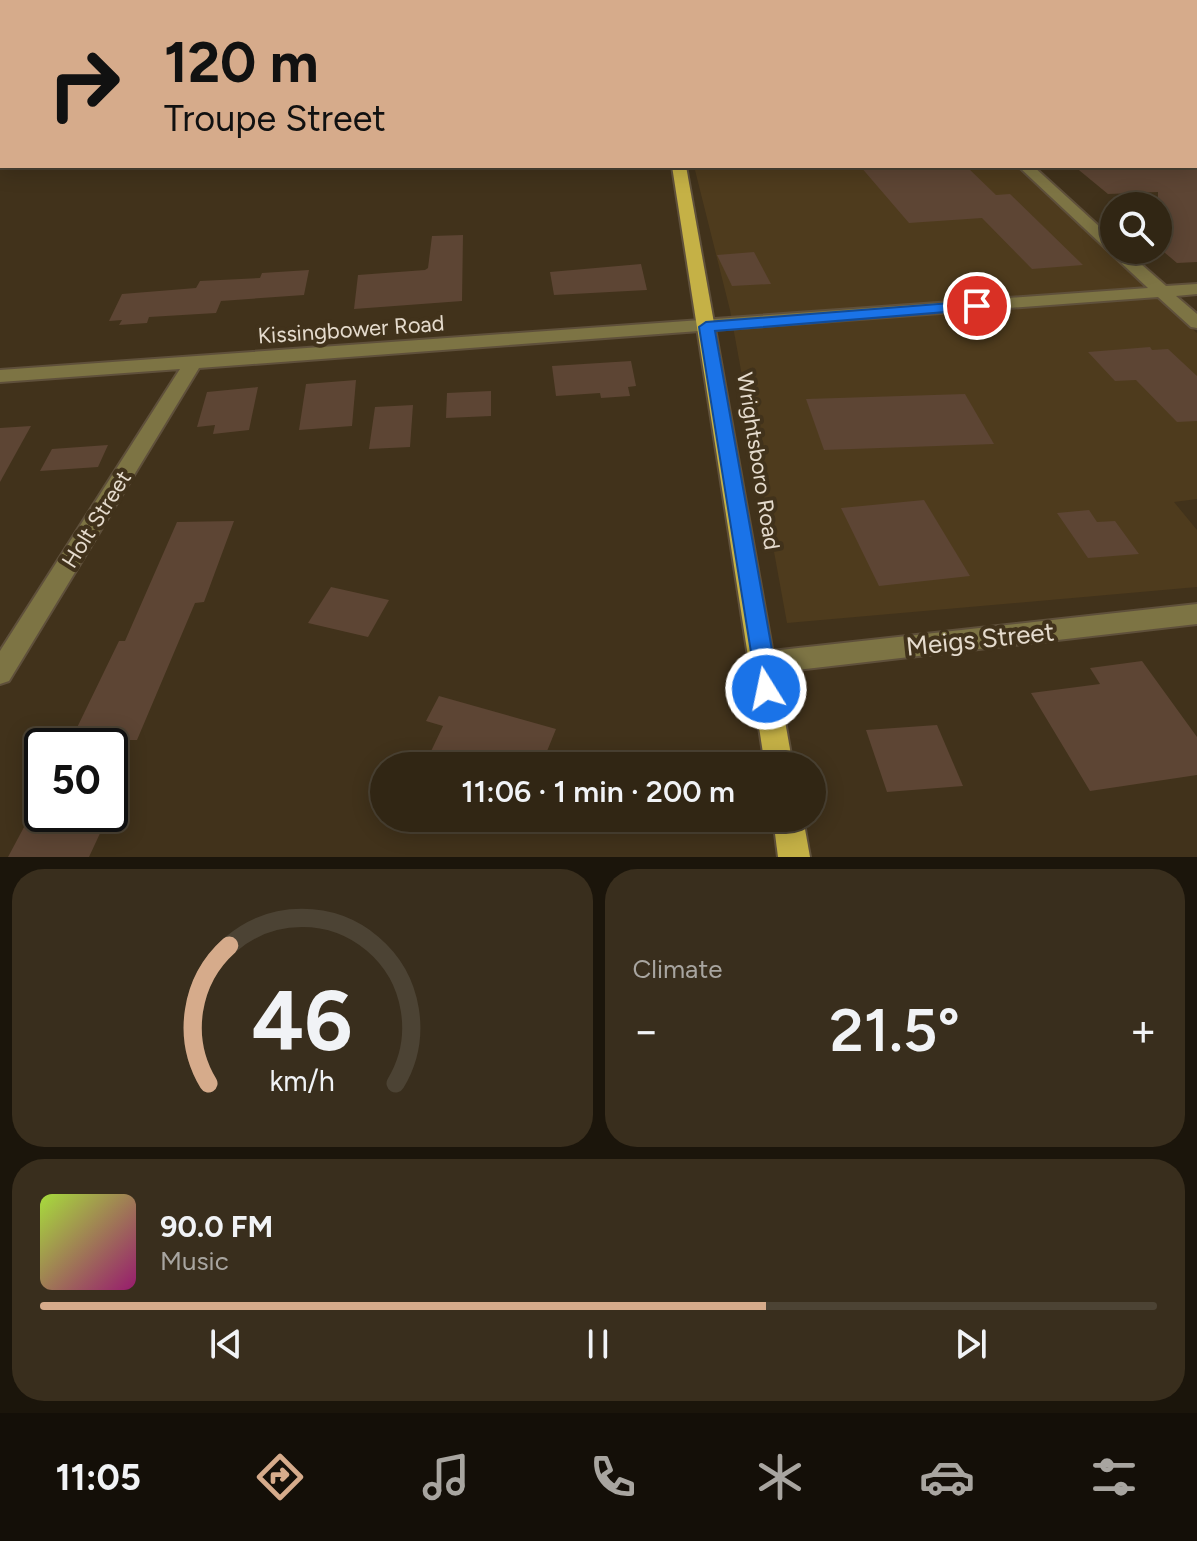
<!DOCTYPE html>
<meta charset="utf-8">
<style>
:root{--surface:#312614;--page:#392e1d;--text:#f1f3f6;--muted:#a8a5a0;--line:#4c4334;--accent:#d6ab8b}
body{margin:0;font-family:Figtree,sans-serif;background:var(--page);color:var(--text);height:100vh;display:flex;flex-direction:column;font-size:30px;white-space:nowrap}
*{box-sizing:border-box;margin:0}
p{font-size:26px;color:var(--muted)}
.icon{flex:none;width:44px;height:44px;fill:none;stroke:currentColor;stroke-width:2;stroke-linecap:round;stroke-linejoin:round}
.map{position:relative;height:857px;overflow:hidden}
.sheet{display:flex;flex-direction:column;gap:12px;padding:12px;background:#1b150b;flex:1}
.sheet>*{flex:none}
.banner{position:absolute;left:0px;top:0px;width:1198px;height:168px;box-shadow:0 4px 20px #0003,0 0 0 2px var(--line);background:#d6ab8b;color:#111;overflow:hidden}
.controls{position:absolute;left:1100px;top:192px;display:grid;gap:16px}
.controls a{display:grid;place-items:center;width:72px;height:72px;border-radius:50%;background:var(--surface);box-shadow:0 4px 20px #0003,0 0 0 2px var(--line);font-size:40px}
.speed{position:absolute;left:24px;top:728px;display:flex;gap:16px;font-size:40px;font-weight:700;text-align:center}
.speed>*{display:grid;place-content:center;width:104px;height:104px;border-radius:50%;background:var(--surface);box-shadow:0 4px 20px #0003,0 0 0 2px var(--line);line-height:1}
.speed .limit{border:4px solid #111;border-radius:12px;background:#fff;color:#111}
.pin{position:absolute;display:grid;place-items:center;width:68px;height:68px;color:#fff;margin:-34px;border:4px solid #fff;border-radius:50%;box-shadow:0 2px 8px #0007}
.me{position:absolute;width:88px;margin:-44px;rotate:350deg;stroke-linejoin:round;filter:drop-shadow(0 0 6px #0008)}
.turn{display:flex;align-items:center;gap:28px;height:168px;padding:0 32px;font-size:36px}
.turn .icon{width:104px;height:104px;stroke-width:2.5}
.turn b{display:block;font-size:56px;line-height:68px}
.big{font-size:60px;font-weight:600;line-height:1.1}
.sheet .widget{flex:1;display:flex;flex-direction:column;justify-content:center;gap:12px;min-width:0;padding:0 28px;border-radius:32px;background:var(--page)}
.sheet .dial{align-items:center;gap:0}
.dial svg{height:208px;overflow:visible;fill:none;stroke:var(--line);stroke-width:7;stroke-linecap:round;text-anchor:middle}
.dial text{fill:var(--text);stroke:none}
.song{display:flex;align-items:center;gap:24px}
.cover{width:96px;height:96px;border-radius:12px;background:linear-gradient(135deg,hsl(80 70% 55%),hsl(320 70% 35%))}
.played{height:8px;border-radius:4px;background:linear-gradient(90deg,var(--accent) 65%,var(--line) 65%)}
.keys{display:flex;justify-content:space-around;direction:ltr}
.heat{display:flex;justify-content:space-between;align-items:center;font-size:44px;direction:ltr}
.sheet .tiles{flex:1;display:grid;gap:12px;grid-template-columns:1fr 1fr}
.widget:last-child{grid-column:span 2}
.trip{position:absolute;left:370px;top:752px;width:456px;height:80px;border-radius:40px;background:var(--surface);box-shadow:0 4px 20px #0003,0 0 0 2px var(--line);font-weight:600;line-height:80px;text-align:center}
.tab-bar{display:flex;height:128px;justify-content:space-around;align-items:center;background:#140f08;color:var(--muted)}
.tab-bar .icon{width:56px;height:56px}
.tab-bar .on{color:var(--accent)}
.tab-bar b{font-size:36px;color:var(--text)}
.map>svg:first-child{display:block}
.built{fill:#4e3b1d}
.building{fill:#5d4534}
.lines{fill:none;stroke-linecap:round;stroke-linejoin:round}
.minor-casing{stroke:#5f503b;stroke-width:4}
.major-casing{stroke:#5f503b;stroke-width:4}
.minor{fill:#7d7444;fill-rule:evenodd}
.major{fill:#c5b146;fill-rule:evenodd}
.route{fill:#1a73e8;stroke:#114b97;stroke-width:2}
.labels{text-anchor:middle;stroke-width:8;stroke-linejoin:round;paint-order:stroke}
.street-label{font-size:22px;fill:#e5dbcd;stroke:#41321b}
.near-street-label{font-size:26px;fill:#e5dbcd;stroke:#41321b}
</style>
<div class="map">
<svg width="1197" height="857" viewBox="0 0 1197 857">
<rect width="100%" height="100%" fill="#41321b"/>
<!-- built -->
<g class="built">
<path d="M 12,0 L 635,0 L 635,2 L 9,2 Z"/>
<path d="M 694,166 L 1015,166 L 1197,333 L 1197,499 L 1174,502 L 1197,530 L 1197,587 L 787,623 L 730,310 Z"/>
</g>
<!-- building -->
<g class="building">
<path d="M 860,166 L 966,166 L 996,195 L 1010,194 L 1083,265 L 1032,269 L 982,218 L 909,223 Z"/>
<path d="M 1074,166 L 1197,166 L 1197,262 L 1177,263 L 1158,247 L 1158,192 L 1108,194 Z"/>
<path d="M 463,235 L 462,301 L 354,309 L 358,275 L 425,270 L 428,268 L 432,236 Z"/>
<path d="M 754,252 L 771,284 L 732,286 L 717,255 Z"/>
<path d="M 641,264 L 647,290 L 554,295 L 550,272 Z"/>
<path d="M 309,270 L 304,295 L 221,301 L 216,313 L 149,317 L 147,323 L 119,325 L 122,320 L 109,321 L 122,294 L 196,288 L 200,281 L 260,278 L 262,273 Z"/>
<path d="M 1150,347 L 1152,350 L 1168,349 L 1197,376 L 1197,421 L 1177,422 L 1136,380 L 1115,381 L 1088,352 Z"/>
<path d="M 631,361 L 636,386 L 628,387 L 630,396 L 601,398 L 600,393 L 556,396 L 552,366 Z"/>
<path d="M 356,380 L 352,426 L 299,430 L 306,384 Z"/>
<path d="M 258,387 L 249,430 L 213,434 L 215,425 L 197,427 L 207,392 Z"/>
<path d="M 491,391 L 491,416 L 446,418 L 447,393 Z"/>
<path d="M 965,394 L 994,444 L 824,450 L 806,399 Z"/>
<path d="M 413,405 L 410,447 L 369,449 L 375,407 Z"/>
<path d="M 31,426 L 0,482 L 0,428 Z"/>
<path d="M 108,445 L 98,467 L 40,471 L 52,449 Z"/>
<path d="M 924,500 L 970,576 L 879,586 L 841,508 Z"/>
<path d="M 1089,510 L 1097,522 L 1115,521 L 1139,554 L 1088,558 L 1057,513 Z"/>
<path d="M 234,521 L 204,602 L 195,603 L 137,740 L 71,740 L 119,641 L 125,641 L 177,522 Z"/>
<path d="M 331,587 L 389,600 L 368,637 L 308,623 Z"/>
<path d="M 1142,661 L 1197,737 L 1197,775 L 1090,791 L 1031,693 L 1100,684 L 1090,668 Z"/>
<path d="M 439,696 L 556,729 L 541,766 L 424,766 L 443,726 L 426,721 Z"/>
<path d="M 937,725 L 963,786 L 887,792 L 866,730 Z"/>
<path d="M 31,814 L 109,814 L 89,857 L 8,857 Z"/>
</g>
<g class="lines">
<defs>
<g id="minor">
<path d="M 0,0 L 6,0 L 0,4 Z"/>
<path d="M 534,0 L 592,0 L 533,2 Z"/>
<path d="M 835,0 L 844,0 L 845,2 L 836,2 Z"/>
<rect x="1196" y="38" width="1" height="6"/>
<rect x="1196" y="135" width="1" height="8"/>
<path d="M 1018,166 L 1033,166 L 1114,240 L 1114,250 L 1125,250 L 1166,286 L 1197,284 L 1197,294 L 1176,296 L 1197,314 L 1197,328 L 1191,327 L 1158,297 L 199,368 L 9,681 L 0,684 L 0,651 L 180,369 L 0,382 L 0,370 L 1148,288 Z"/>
<path d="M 1197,604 L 1197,624 L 762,674 L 753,671 L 749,663 L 753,655 L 762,652 Z"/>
</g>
<g id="major">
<rect x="648" y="0" width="8" height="2"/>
<path d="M 672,166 L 686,166 L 793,766 L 765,766 Z"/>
<path d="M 773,818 L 803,818 L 810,857 L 778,857 Z"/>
</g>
</defs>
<!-- minor casing -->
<use href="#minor" class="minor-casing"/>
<!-- major casing -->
<use href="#major" class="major-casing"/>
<!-- minor -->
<use href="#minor" class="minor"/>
<!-- major -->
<use href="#major" class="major"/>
</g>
<!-- route -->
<path class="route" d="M 977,301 L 982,303 L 982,309 L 715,331 L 779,689 L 775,696 L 766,699 L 758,696 L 699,327 L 706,322 Z"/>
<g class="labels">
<!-- street labels -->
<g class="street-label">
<text transform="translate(351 329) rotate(-4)" y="8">Kissingbower Road</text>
<text transform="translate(759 461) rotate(81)" y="8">Wrightsboro Road</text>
<text transform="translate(96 519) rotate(-58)" y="8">Holt Street</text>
</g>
<!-- near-street labels -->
<g class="near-street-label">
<text transform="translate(980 639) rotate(-6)" y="9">Meigs Street</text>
</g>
</g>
</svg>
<div class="controls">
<a><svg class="icon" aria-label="search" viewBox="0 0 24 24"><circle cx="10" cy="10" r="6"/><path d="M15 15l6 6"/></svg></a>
</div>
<div class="speed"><div class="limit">50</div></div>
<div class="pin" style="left:977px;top:306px;background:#d93025"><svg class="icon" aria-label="arrive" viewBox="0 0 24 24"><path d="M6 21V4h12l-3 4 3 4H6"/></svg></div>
<svg class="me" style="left:766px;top:689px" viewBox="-20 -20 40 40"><circle r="17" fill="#1a73e8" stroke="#fff" stroke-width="3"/><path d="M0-11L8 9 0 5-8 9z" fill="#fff"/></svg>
<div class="trip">11:06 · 1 min · 200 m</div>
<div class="banner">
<div class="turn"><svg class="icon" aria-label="right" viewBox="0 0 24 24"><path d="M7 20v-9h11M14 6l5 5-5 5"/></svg><div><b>120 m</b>Troupe Street</div></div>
</div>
</div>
<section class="sheet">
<div class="tiles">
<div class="widget dial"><svg viewBox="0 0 100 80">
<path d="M14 69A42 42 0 1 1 86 69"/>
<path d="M14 69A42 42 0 0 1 22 16" stroke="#d6ab8b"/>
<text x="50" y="56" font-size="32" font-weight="700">46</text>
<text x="50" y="72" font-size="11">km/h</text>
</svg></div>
<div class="widget"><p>Climate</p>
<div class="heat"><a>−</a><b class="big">21.5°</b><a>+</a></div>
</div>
<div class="widget">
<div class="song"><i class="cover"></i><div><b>90.0 FM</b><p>Music</p></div></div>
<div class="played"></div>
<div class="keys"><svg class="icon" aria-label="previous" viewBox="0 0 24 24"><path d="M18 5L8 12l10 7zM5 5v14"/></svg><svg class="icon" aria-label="pause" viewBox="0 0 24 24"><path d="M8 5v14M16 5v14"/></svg><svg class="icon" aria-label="next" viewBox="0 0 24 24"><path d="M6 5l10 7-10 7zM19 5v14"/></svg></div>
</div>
</div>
</section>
<nav class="tab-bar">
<b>11:05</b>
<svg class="icon on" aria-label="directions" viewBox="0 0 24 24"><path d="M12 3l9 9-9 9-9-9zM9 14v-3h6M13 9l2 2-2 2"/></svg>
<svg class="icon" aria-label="music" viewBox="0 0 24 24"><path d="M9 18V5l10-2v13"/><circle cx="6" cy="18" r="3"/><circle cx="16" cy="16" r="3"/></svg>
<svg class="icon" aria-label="phone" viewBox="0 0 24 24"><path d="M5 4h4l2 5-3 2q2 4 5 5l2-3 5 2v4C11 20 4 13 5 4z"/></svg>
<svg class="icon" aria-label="climate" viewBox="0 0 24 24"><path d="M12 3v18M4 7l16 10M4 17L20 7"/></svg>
<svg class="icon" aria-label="car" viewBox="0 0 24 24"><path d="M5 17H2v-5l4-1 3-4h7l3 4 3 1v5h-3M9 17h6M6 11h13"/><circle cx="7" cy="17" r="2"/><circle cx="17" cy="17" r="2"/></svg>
<svg class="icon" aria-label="filters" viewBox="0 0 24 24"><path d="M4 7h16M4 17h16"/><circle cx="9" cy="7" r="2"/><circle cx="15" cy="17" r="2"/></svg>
</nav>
